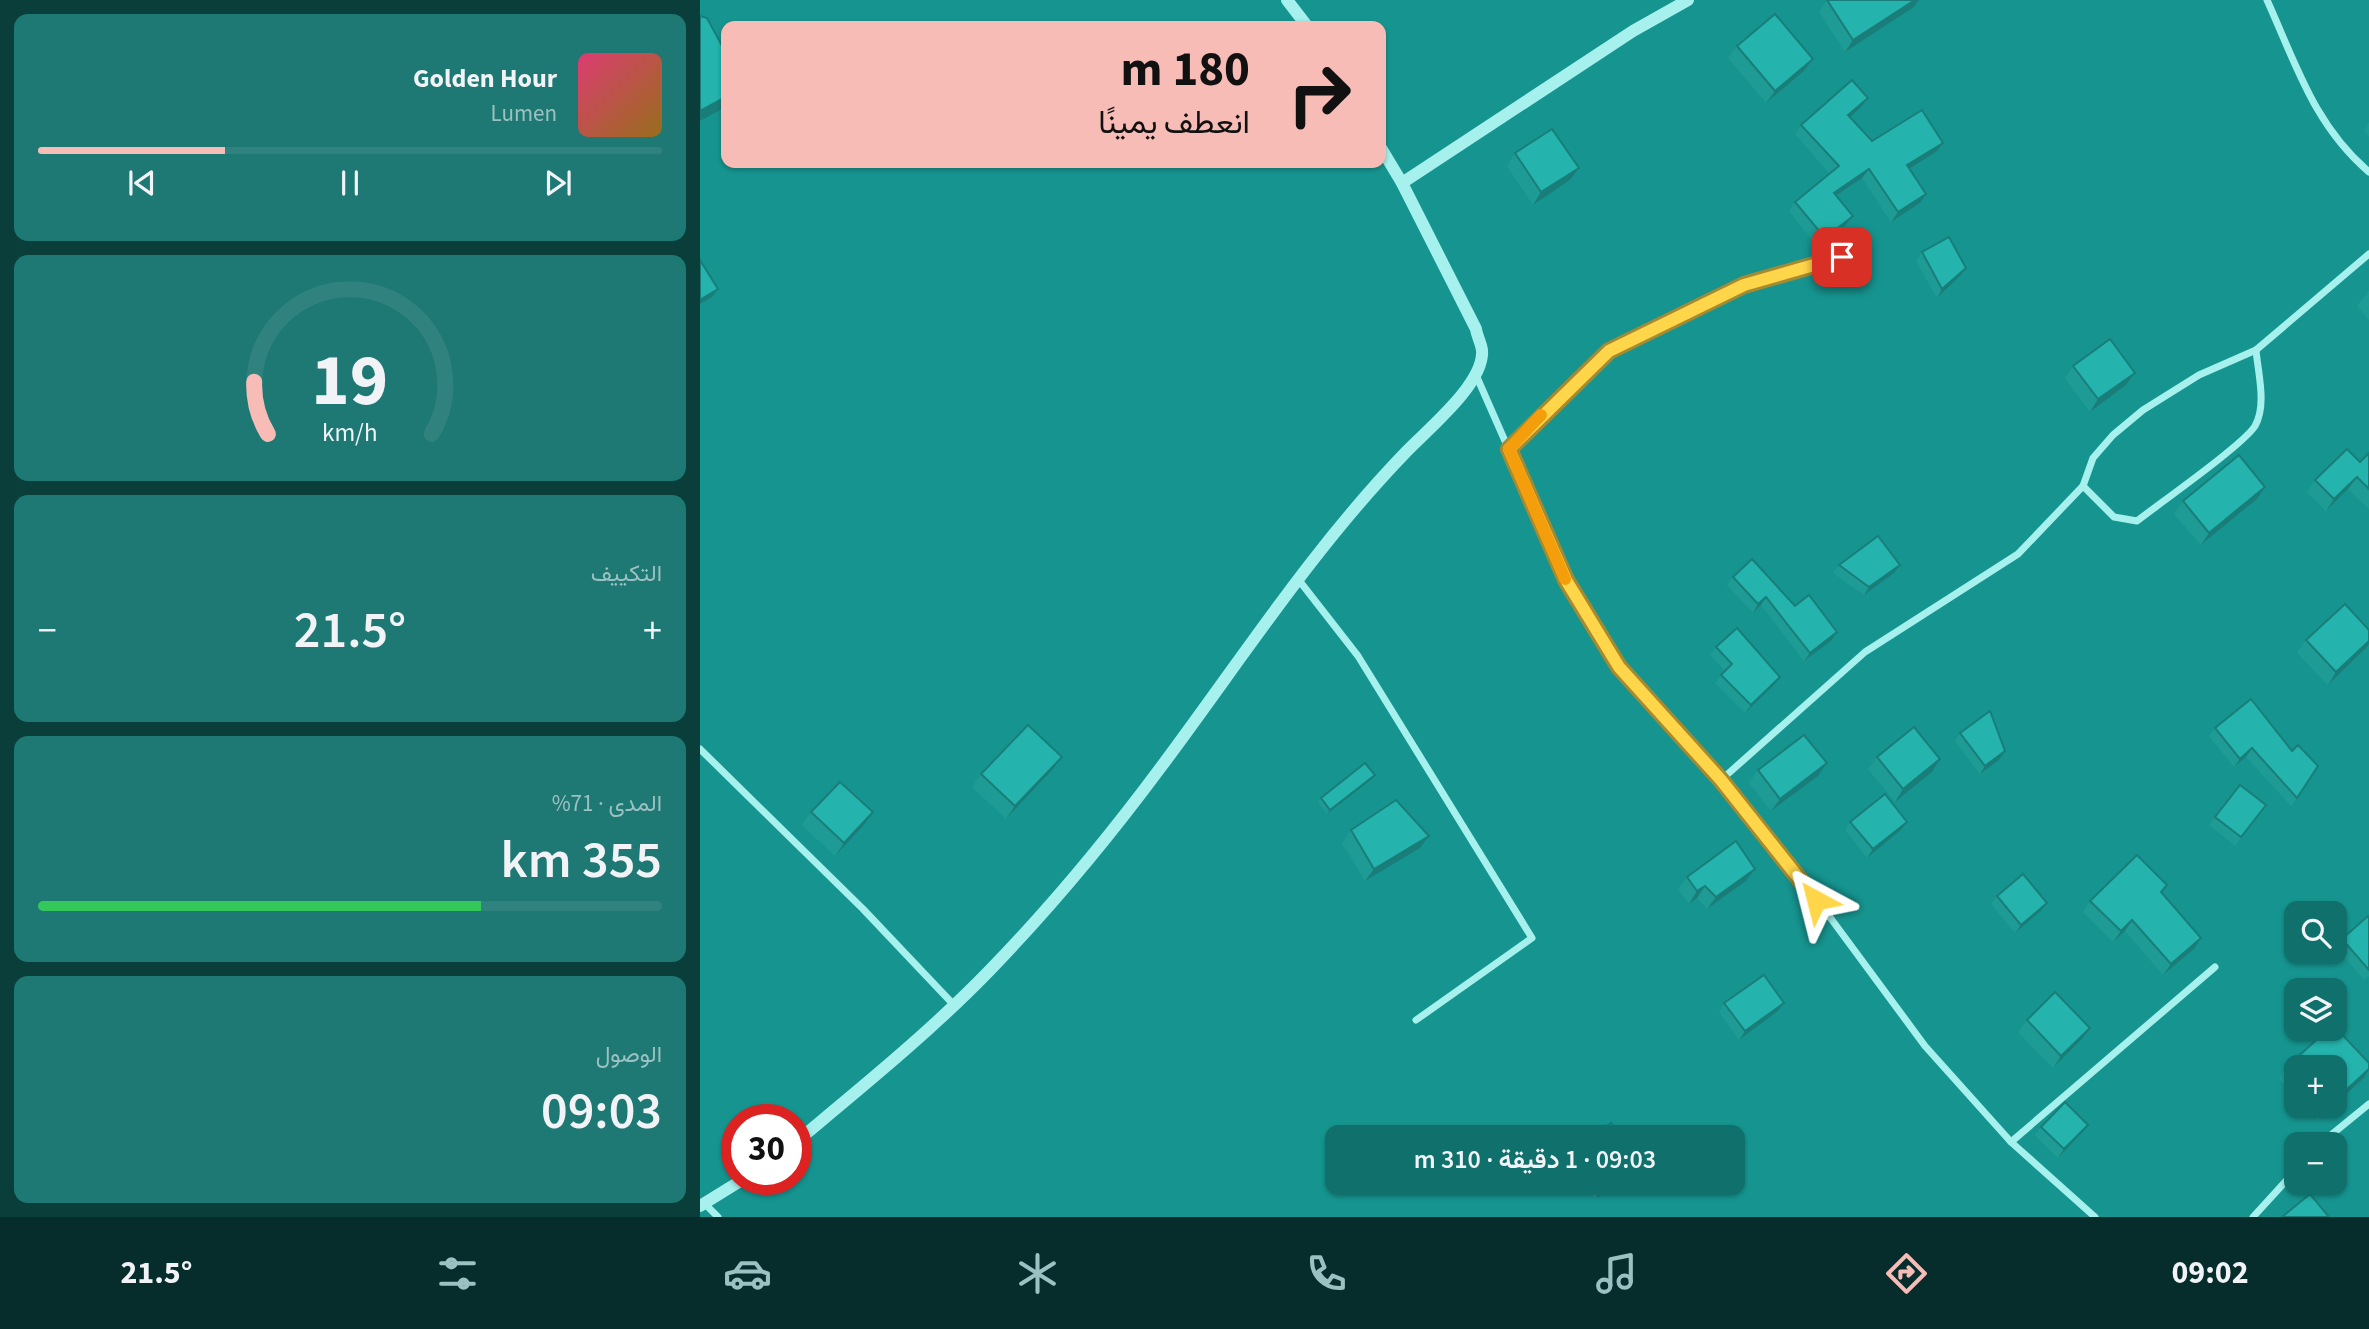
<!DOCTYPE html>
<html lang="ar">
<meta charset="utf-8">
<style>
:root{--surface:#10706c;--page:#1e7874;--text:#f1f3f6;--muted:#9cc1c2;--line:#30827f;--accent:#f7bcb6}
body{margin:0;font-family:"Source Sans 3",Vazirmatn,sans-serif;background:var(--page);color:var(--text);direction:rtl;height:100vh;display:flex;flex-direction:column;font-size:26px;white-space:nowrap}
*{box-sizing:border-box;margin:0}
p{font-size:23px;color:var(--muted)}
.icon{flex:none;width:38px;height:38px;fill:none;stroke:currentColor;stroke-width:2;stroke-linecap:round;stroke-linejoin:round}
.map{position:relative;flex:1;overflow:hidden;direction:ltr}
.details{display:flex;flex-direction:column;gap:14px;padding:14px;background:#093e3b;width:700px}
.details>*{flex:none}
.guide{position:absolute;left:21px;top:21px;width:665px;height:147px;border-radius:14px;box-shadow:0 2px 5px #0004;direction:rtl;background:#f7bcb6;color:#111;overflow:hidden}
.controls{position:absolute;left:1584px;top:901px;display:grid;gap:14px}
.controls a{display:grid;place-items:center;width:63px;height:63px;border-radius:14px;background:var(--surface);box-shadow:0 2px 5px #0004;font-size:35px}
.speed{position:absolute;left:21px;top:1104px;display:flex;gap:14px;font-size:35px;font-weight:700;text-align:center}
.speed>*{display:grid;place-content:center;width:91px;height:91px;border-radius:50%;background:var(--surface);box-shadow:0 2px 5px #0004;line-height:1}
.speed .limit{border:10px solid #d22;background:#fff;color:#111}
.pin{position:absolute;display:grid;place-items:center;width:60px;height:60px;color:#fff;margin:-30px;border-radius:14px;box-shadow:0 4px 10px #0006}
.me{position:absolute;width:77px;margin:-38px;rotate:322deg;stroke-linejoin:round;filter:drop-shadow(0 0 5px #0008)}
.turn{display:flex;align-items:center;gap:24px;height:147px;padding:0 21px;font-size:32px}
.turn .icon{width:91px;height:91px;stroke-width:2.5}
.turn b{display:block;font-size:49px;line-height:60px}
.big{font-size:52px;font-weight:600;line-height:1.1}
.details .tile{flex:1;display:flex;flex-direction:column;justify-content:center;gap:10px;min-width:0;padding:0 24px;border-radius:14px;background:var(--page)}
.details .dial{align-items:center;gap:0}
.dial svg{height:182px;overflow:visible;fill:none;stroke:var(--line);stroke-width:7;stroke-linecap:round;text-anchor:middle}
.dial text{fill:var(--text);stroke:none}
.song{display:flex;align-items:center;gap:21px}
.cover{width:84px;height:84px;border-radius:10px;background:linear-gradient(135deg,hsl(340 70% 55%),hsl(40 70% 35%))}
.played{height:7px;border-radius:4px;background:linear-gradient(90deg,var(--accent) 30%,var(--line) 30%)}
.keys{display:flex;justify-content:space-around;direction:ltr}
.heat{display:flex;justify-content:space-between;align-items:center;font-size:38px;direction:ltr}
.charge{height:10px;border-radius:5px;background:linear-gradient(90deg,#34c759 71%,var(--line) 0)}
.trip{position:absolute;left:625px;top:1125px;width:420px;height:70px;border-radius:14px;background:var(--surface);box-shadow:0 2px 5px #0004;font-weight:600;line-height:70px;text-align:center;direction:rtl}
.dock{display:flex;height:112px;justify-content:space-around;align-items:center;background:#062d2b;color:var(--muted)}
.dock .icon{width:49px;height:49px}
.dock .selected{color:var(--accent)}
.dock b{font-size:32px;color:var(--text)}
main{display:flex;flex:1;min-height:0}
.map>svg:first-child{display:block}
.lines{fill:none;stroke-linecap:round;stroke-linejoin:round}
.minor{stroke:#a6f1ed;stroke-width:7}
.tertiary{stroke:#a6f1ed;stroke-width:12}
.wall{fill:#1f9b95}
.shaded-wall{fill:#197e79}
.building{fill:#24b4ad;stroke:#197e79;stroke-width:2}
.route-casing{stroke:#a68a30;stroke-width:18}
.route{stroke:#ffd54a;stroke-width:12}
.slow{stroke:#f59e0b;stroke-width:12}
</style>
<main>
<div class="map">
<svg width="1669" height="1217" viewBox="0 0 1669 1217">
<rect width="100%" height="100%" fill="#169590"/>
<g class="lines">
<!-- minor -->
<g class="minor">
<path d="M 1567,0 C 1596,64 1614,125 1669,172"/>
<path d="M 776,375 L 866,580 L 919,667 L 1021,780 L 1132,920 L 1225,1046 L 1311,1142 L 1395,1217"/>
<path d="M 809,449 L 846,410 L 909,351 L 1044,285 L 1167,250"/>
<path d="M 1383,486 L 1414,517 L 1437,521 C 1460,503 1543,445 1555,426 C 1567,405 1558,373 1556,350"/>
<path d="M 598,579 L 658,656 L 832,938 L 716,1020"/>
<path d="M 0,749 L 163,909 L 253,1004"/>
<path d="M 1021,780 L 1165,652 L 1318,554 L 1383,486 L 1393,458 L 1413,435 L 1443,410 L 1499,375 L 1556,350 L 1669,254"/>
<path d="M 1311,1142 L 1515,967"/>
<path d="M 1620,1144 L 1669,1104"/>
<path d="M 4,1203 L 18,1217"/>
<path d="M 1553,1217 L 1596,1170"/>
</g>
<!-- tertiary -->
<g class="tertiary">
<path d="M 587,0 L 607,26"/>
<path d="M 681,148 L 702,183"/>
<path d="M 96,1142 C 162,1087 230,1032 290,970 C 351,907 409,837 461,767 C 541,660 613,548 706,452 C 728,429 785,383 782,350 C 781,343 777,336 776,329 L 702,183 L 933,31 L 988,0"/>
<path d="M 0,1206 L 42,1180"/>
</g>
</g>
<!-- wall -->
<g class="wall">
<path d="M 1127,0 L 1219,0 L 1214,7 L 1145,52 L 1119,12 Z"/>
<path d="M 1037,46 L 1113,59 L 1104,71 L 1066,103 L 1028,58 Z"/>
<path d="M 1168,98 L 1161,107 L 1150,117 L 1172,141 L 1236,152 L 1210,169 L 1220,203 L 1191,222 L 1162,178 L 1137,196 L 1153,216 L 1146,225 L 1118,248 L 1089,211 L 1095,202 L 1130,174 L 1095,134 L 1101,125 Z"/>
<path d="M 1669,122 L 1669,137 L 1664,130 Z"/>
<path d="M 815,153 L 879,168 L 870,180 L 833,205 L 807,166 Z"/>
<path d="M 1222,252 L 1260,276 L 1237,298 L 1216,261 Z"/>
<path d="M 1669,290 L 1669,320 L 1657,306 Z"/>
<path d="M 1373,366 L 1435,373 L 1426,385 L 1390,412 L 1365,378 Z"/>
<path d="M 1669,453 L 1669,509 L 1648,489 L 1626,511 L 1607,492 L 1615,480 L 1660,462 Z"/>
<path d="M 1557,499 L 1501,545 L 1474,514 L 1483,501 Z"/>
<path d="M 1139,565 L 1194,573 L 1164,595 L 1133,573 Z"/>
<path d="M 1033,577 L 1095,606 L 1131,641 L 1104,661 L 1061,605 L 1053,613 L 1027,585 Z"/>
<path d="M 1606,640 L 1666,648 L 1628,685 L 1597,653 Z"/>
<path d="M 1016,647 L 1074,685 L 1045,713 L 1015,683 L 1025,671 L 1010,655 Z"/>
<path d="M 1551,699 L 1597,798 L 1591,806 L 1546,757 L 1534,767 L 1509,736 L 1515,728 Z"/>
<path d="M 1260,733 L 1305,751 L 1299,760 L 1280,774 L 1255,741 Z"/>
<path d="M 1177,757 L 1232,772 L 1195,802 L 1168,769 Z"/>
<path d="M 1127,763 L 1118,776 L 1071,811 L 1049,783 L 1058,770 Z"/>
<path d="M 353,769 L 306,819 L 272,787 L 281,774 Z"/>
<path d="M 672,779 L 627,814 L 618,802 L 621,798 Z"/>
<path d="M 111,812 L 164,825 L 135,856 L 102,825 Z"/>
<path d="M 1560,813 L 1535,846 L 1509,825 L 1515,817 Z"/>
<path d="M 1150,822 L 1201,830 L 1167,858 L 1145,830 Z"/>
<path d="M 651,830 L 729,836 L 720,848 L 665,881 L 642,843 Z"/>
<path d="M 987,877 L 1046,881 L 1007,909 L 997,898 L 989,904 L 978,889 Z"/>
<path d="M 1467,885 L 1462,893 L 1494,949 L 1463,975 L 1425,931 L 1413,942 L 1383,912 L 1390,901 Z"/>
<path d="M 1297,896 L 1341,911 L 1315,933 L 1291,904 Z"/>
<path d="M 1669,918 L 1669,976 L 1664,980 L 1636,947 L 1642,939 Z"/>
<path d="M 1024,1003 L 1078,1011 L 1039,1040 L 1019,1012 Z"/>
<path d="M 1327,1020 L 1381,1040 L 1353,1068 L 1318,1032 Z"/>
<path d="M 1634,1026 L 1669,1063 L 1669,1070 L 1664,1078 L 1634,1105 L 1634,1068 L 1596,1068 L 1596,1098 L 1579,1079 L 1587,1067 L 1628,1029 L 1634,1029 Z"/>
<path d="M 1604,1106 L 1634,1106 L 1618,1121 Z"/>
<path d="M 1341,1127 L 1382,1133 L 1358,1158 L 1335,1135 Z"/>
<path d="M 884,1183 L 917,1183 L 895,1199 Z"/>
</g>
<!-- shaded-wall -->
<g class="shaded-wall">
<path d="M 1215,0 L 1219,0 L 1214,7 L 1145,52 L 1153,40 Z"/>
<path d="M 1113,59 L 1104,71 L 1066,103 L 1075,91 Z"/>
<path d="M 26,97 L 26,107 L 0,121 L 0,111 Z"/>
<path d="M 1168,98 L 1161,107 L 1142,125 L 1148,115 Z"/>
<path d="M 1243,143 L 1236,152 L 1201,174 L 1207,165 Z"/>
<path d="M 879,168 L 870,180 L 833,205 L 841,192 Z"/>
<path d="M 1169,169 L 1162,178 L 1127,202 L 1134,193 Z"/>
<path d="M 1226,194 L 1220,203 L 1191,222 L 1198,212 Z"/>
<path d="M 1153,216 L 1146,225 L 1118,248 L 1125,238 Z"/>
<path d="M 1266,268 L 1260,276 L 1237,298 L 1242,289 Z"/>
<path d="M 18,289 L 12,297 L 0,304 L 0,300 Z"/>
<path d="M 1435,373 L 1426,385 L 1390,412 L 1398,399 Z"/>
<path d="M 1657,477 L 1648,489 L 1626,511 L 1634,499 Z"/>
<path d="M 1565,487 L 1557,499 L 1501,545 L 1509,533 Z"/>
<path d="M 1200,565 L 1194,573 L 1164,595 L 1169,587 Z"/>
<path d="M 1066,597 L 1061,605 L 1053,613 L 1058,604 Z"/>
<path d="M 1137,632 L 1131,641 L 1104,661 L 1110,653 Z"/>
<path d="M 1669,641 L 1669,644 L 1666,648 L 1628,685 L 1636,672 Z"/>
<path d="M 1080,677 L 1074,685 L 1045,713 L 1051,705 Z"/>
<path d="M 1552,748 L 1546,757 L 1534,767 L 1540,759 Z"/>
<path d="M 1305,751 L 1299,760 L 1280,774 L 1285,766 Z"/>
<path d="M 362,757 L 353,769 L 306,819 L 315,806 Z"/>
<path d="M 1240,759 L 1232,772 L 1195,802 L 1203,789 Z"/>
<path d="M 1127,763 L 1118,776 L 1071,811 L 1080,799 Z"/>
<path d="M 675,775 L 672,779 L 627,814 L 630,810 Z"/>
<path d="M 173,812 L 164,825 L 135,856 L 144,843 Z"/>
<path d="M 1207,822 L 1201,830 L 1167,858 L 1173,849 Z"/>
<path d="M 729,836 L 720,848 L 665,881 L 674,869 Z"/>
<path d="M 1055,869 L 1046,881 L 1007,909 L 1016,897 Z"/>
<path d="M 1005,886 L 997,898 L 989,904 L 997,891 Z"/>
<path d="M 1347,903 L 1341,911 L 1315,933 L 1321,925 Z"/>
<path d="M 1432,920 L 1425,931 L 1413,942 L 1421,931 Z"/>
<path d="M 1501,938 L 1494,949 L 1463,975 L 1471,964 Z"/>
<path d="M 1084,1003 L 1078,1011 L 1039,1040 L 1045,1031 Z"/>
<path d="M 1390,1028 L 1381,1040 L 1353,1068 L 1361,1056 Z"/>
<path d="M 1669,1069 L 1664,1078 L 1634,1105 L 1634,1101 Z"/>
<path d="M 1629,1106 L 1634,1106 L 1618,1121 L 1627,1109 Z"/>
<path d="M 1388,1125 L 1382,1133 L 1358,1158 L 1364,1149 Z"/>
<path d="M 908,1183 L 917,1183 L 895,1199 L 904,1186 Z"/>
</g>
<!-- building -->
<g class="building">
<path d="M 1127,0 L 1215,0 L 1153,40 Z"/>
<path d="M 1075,14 L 1113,59 L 1075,91 L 1037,46 Z"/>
<path d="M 0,16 L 7,18 L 26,53 L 26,97 L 0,111 Z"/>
<path d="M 1152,80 L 1168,98 L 1148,115 L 1172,141 L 1222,110 L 1243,143 L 1207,165 L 1226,194 L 1198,212 L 1169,169 L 1134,193 L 1153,216 L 1125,238 L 1095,202 L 1139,166 L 1101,125 Z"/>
<path d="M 852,129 L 879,168 L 841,192 L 815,153 Z"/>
<path d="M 1249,237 L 1266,268 L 1242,289 L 1222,252 Z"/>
<path d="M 0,260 L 18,289 L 0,300 Z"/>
<path d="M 1410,339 L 1435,373 L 1398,399 L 1373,366 Z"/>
<path d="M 1647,449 L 1660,462 L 1669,453 L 1669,489 L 1657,477 L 1634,499 L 1615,480 Z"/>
<path d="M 1539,455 L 1565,487 L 1509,533 L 1483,501 Z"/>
<path d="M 1178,536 L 1200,565 L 1169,587 L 1139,565 Z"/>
<path d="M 1052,559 L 1095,606 L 1109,595 L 1137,632 L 1110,653 L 1066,597 L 1058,604 L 1033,577 Z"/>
<path d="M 1645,604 L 1669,630 L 1669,641 L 1636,672 L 1606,640 Z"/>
<path d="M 1037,628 L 1080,677 L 1051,705 L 1021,675 L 1032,664 L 1016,647 Z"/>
<path d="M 1551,699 L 1592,751 L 1598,745 L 1618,766 L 1597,798 L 1552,748 L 1540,759 L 1515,728 Z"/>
<path d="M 1290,711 L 1305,751 L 1285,766 L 1260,733 Z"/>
<path d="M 328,725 L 362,757 L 315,806 L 281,774 Z"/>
<path d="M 1214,727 L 1240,759 L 1203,789 L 1177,757 Z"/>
<path d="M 1104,735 L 1127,763 L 1080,799 L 1058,770 Z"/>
<path d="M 665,763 L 675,775 L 630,810 L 621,798 Z"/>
<path d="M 140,782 L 173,812 L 144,843 L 111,812 Z"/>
<path d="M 1540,785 L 1566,805 L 1541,837 L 1515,817 Z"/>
<path d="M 1185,794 L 1207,822 L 1173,849 L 1150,822 Z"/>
<path d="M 696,800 L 729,836 L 674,869 L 651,830 Z"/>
<path d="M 1036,841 L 1055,869 L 1016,897 L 1005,886 L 997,891 L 987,877 Z"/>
<path d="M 1437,855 L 1467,885 L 1461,892 L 1501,938 L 1471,964 L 1432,920 L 1421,931 L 1390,901 Z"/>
<path d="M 1323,874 L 1347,903 L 1321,925 L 1297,896 Z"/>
<path d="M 1668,916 L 1669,918 L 1669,970 L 1642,939 Z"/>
<path d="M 1064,975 L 1084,1003 L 1045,1031 L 1024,1003 Z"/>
<path d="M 1355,992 L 1390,1028 L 1361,1056 L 1327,1020 Z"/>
<path d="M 1634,1026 L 1669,1063 L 1669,1069 L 1634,1101 L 1634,1068 L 1596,1068 L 1596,1076 L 1587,1067 L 1628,1029 L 1634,1029 Z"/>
<path d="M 1365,1102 L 1388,1125 L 1364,1149 L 1341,1127 Z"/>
<path d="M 911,1123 L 922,1138 L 890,1138 Z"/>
<path d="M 1610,1194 L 1629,1217 L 1582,1217 Z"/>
</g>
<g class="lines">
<defs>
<path id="route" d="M 1116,900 L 1021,780 L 919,667 L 866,580 L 809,449 L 909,351 L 1044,285 L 1142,257"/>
</defs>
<!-- route casing -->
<use href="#route" class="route-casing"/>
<!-- route -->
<use href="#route" class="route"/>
<!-- slow -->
<path class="slow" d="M 841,415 L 809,449 L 865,579"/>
</g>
</svg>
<div class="controls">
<a><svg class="icon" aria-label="search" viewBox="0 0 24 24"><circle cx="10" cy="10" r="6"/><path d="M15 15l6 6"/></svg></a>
<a><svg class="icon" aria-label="layers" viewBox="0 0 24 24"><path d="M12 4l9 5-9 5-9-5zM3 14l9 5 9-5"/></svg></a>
<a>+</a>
<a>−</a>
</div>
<div class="speed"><div class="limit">30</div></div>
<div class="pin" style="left:1142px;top:257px;background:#d93025"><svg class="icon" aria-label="arrive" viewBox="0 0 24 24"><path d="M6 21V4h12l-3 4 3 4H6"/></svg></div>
<svg class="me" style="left:1116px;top:900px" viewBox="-20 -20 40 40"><path d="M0-17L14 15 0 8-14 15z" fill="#ffd54a" stroke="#fff" stroke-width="4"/></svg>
<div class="trip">09:03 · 1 دقيقة · 310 m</div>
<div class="guide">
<div class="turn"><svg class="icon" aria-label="right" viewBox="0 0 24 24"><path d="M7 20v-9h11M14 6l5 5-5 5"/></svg><div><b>180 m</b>انعطف يمينًا</div></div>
</div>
</div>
<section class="details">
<div class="tile">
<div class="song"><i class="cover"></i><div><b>Golden Hour</b><p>Lumen</p></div></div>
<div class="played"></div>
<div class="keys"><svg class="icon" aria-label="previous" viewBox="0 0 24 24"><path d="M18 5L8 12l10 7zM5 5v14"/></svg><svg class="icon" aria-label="pause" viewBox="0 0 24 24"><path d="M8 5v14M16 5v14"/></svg><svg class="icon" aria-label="next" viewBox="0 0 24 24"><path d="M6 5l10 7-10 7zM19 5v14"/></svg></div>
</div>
<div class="tile dial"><svg viewBox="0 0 100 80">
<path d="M14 69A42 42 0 1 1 86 69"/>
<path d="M14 69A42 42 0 0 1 8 46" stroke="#f7bcb6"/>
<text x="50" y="56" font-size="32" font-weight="700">19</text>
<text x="50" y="72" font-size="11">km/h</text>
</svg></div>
<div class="tile"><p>التكييف</p>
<div class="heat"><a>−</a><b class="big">21.5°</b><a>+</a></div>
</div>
<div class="tile"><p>المدى · 71%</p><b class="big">355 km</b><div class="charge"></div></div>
<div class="tile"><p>الوصول</p><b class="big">09:03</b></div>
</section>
</main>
<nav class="dock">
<b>09:02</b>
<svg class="icon selected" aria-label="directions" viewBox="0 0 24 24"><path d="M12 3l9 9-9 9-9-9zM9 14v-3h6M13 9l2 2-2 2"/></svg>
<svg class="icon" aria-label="music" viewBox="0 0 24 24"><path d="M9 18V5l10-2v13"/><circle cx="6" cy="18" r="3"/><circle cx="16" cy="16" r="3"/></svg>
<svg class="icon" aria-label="phone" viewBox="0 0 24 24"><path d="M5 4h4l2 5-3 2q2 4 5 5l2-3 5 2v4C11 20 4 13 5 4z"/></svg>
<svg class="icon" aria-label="climate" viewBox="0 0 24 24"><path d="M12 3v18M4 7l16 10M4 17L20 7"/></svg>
<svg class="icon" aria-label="car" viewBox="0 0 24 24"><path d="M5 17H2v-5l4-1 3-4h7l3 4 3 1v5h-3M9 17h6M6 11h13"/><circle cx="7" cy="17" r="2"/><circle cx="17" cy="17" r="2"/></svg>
<svg class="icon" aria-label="filters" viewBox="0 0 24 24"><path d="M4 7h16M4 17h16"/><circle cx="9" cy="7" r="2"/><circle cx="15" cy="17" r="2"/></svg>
<b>21.5°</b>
</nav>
